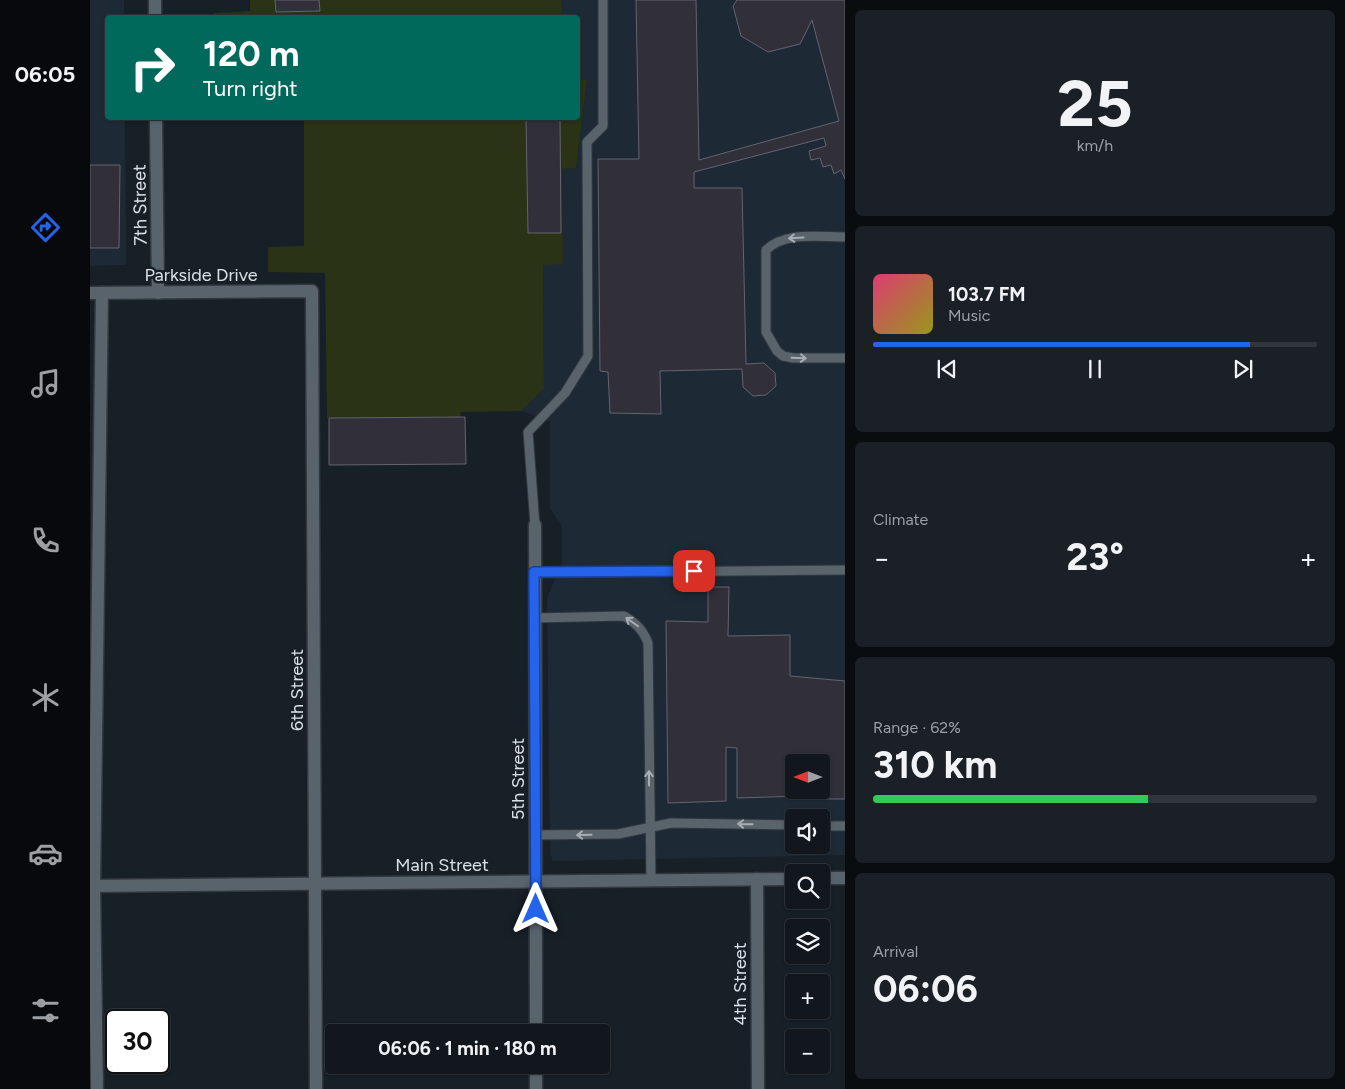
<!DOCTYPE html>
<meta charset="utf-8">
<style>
:root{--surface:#11171d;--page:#1a2026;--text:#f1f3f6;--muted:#9c9fa4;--line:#30363b;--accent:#2563eb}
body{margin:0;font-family:Figtree,sans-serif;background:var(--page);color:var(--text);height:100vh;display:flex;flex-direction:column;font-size:19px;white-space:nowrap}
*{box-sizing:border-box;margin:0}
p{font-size:16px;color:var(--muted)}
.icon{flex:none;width:28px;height:28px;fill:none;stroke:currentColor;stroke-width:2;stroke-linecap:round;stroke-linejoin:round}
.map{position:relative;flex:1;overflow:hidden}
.side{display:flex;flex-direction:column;gap:10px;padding:10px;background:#090d10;width:500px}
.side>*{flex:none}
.hud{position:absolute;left:15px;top:15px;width:475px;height:105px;border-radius:5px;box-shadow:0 1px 4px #0004,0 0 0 1px var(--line);background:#00695c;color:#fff;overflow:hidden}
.needle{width:32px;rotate:270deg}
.buttons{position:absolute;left:695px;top:754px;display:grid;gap:10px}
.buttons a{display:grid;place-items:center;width:45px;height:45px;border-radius:5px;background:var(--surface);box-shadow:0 1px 4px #0004,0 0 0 1px var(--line);font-size:25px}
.speed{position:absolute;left:15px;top:1009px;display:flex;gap:10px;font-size:25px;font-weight:700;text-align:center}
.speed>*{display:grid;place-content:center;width:65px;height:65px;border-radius:50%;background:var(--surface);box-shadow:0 1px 4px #0004,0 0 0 1px var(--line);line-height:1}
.speed .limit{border:2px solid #111;border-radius:8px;background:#fff;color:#111}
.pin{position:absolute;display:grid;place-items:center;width:42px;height:42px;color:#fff;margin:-21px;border-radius:10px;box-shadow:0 2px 8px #0006}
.me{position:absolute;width:55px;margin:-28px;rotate:0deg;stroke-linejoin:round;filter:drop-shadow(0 0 4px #0008)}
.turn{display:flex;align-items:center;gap:18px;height:105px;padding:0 15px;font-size:22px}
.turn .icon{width:65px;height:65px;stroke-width:2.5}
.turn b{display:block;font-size:35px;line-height:42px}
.big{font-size:38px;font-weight:700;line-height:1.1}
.side .card{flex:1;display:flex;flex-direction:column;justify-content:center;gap:8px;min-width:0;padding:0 18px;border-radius:8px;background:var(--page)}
.side .dial{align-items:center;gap:0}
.dial b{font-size:65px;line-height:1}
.song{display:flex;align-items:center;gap:15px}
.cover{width:60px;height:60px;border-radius:8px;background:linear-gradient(135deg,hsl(340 70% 55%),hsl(60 70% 35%))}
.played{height:5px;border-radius:2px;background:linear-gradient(90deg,var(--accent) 85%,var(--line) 85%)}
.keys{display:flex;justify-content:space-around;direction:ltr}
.heat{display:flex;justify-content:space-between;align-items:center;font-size:28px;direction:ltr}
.charge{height:8px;border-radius:4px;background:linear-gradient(90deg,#34c759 62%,var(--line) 0)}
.trip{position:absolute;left:235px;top:1024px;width:285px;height:50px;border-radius:5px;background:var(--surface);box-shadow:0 1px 4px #0004,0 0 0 1px var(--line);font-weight:700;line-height:50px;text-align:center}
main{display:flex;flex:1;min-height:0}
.tab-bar{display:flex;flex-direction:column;width:90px;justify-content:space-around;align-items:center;background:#07090c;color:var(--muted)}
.tab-bar .icon{width:35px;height:35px}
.tab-bar .current{color:var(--accent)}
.tab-bar b{font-size:22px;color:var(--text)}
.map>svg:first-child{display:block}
.built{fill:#1d2a36;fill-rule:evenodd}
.green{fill:#2a3315}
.building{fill:#302f3a;stroke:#646370}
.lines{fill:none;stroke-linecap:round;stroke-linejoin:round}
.service-casing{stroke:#33383f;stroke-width:11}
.minor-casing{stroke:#33383f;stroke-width:15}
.secondary-casing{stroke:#33383f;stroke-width:15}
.service{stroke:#59636c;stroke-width:9}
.minor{stroke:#59636c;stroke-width:12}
.secondary{stroke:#59636c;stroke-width:12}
.oneway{stroke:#a6aeb5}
.route-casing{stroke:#184099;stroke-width:12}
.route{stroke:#2563eb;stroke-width:9}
.labels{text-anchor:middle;stroke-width:5;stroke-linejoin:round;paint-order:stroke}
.street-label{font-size:18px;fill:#dae0e5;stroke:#171f27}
</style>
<main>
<nav class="tab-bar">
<b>06:05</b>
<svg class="icon current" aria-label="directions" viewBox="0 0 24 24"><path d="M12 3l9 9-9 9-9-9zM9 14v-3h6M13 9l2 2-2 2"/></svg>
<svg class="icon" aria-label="music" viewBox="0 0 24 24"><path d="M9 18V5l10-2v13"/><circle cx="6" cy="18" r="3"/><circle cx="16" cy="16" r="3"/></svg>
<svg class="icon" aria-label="phone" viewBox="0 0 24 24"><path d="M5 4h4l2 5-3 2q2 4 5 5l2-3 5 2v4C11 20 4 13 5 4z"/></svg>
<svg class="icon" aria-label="climate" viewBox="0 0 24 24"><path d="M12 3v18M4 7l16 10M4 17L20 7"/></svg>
<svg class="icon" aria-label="car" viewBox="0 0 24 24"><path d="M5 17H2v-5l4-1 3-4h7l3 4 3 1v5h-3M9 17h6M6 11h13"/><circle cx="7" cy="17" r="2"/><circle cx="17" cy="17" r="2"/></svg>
<svg class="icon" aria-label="filters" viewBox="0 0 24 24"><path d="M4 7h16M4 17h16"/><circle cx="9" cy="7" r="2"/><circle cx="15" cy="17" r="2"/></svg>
</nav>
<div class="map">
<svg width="755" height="1089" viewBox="0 0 755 1089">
<rect width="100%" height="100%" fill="#171f27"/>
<!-- built -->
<g class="built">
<path d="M 0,0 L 34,0 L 34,17 L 18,18 L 18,118 L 35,118 L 36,265 L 0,266 Z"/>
<path d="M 471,0 L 755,0 L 755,855 L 463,861 L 460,854 L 457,598 L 472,562 L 472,526 L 460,508 L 460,421 L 431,411 L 454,387 L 453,264 L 473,264 L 472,169 L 486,168 L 497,80 L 488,80 L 488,18 L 471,17 ZM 704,762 L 731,762 L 731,790 L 704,790 ZM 704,818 L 731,818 L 731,845 L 704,845 Z"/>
</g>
<!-- green -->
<g class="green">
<path d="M 160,0 L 471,0 L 471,18 L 124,18 L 124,13 L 160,11 Z"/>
<path d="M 488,80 L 497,80 L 486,168 L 472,169 L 473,264 L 453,265 L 454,388 L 431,411 L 371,412 L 370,417 L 237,418 L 235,273 L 178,272 L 178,247 L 214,246 L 214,118 L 488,118 Z"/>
</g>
<!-- building -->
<g class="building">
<path d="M 185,0 L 229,0 L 230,11 L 186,12 Z"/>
<path d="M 546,0 L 606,0 L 609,160 L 749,121 L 722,20 L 710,44 L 678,52 L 651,36 L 643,6 L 647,0 L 755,0 L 755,179 L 751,170 L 744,174 L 741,165 L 733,167 L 730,158 L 721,160 L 719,151 L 736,146 L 734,138 L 604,172 L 604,188 L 652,188 L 656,364 L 674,363 L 685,373 L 686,386 L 676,395 L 663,396 L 653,387 L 652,369 L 570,371 L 571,414 L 520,413 L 518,372 L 510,371 L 508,159 L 549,159 Z"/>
<path d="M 436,118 L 470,118 L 471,233 L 438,233 Z"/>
<path d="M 0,165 L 30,165 L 29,248 L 0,248 Z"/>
<path d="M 375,417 L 376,464 L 239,465 L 239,418 Z"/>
<path d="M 618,587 L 639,587 L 638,636 L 700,635 L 700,676 L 755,681 L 755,799 L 735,799 L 735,761 L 712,761 L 704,762 L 704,790 L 711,790 L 711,796 L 647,798 L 647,748 L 636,747 L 636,801 L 578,803 L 576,621 L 618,622 Z"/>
</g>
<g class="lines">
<defs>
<g id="service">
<path d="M 755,237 C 729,237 696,231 676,250 L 676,332 L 687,351 L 693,356 L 703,358 L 755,358"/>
<path d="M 445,525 L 438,432 L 475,393 L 498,356 L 497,142 L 513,126 L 513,0"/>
<path d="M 445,573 L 755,570"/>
<path d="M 445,618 L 534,616 C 546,623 553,630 558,643 L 561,880"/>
<path d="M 731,826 L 755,826"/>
<path d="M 445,835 L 528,834 L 581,823 L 704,825"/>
</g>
<g id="minor">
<path d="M 65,0 L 65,18"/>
<path d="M 66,118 L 68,293"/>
<path d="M 0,293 L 222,291 L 226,1089"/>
<path d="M 445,525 L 446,1032"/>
<path d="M 667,879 L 668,1089"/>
<path d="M 446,1065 L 446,1089"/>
<path d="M 7,1089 L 4,886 L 12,293"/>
</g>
<g id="secondary">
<path d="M 731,878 L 755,878"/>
<path d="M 0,886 L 704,879"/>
</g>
</defs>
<!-- service casing -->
<use href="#service" class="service-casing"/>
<!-- minor casing -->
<use href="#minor" class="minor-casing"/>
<!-- secondary casing -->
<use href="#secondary" class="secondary-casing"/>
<!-- service -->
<use href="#service" class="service"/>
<!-- minor -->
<use href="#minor" class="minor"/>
<!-- secondary -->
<use href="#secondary" class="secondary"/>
</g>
<!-- one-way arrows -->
<defs><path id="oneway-shaft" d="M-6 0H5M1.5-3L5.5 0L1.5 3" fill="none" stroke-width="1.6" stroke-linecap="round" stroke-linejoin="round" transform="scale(1.25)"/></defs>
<g class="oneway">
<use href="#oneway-shaft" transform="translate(706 238) rotate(177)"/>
<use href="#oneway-shaft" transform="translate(709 358) rotate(2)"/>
<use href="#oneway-shaft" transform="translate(542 622) rotate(-145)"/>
<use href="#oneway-shaft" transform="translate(559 778) rotate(-90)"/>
<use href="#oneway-shaft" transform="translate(655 824) rotate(-179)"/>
<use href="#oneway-shaft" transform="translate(494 835) rotate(179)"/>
</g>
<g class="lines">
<defs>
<path id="route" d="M 446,909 L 444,572 L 604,571"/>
</defs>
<!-- route casing -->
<use href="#route" class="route-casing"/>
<!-- route -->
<use href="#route" class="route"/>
</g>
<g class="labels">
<!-- street labels -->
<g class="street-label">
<text transform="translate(50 205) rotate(-91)" y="6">7th Street</text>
<text x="111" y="281">Parkside Drive</text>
<text transform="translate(207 690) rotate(-90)" y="6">6th Street</text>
<text transform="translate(428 779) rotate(-90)" y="6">5th Street</text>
<text x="352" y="871">Main Street</text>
<text transform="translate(650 984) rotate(-90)" y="6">4th Street</text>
</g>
</g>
</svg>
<div class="buttons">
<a><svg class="needle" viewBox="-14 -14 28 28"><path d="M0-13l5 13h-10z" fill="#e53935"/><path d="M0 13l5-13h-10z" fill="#9c9fa4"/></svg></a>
<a><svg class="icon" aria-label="sound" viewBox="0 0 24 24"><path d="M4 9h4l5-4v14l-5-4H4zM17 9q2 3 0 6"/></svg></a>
<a><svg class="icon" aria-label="search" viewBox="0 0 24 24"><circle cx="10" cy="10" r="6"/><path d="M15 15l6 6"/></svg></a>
<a><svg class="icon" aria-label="layers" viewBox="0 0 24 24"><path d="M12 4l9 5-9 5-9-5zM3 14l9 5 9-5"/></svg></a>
<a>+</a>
<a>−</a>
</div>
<div class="speed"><div class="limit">30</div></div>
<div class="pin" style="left:604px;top:571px;background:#d93025"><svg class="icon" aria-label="arrive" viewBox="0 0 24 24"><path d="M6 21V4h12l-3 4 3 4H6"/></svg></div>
<svg class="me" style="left:446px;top:909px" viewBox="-20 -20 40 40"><path d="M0-17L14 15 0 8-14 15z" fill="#2563eb" stroke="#fff" stroke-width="4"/></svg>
<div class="trip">06:06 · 1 min · 180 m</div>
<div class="hud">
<div class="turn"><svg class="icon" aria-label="right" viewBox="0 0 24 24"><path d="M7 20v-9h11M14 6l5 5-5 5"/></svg><div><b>120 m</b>Turn right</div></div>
</div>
</div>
<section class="side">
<div class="card dial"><b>25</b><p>km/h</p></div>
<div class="card">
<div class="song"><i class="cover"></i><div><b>103.7 FM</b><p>Music</p></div></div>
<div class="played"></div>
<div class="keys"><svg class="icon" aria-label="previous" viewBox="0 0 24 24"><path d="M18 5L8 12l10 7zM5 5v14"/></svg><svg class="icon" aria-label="pause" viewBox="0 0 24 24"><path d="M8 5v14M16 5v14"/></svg><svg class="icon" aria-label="next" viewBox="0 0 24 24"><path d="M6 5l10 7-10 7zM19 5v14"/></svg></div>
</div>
<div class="card"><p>Climate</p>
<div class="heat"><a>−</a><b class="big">23°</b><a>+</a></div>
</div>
<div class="card"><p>Range · 62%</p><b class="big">310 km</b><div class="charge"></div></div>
<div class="card"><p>Arrival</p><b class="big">06:06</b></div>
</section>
</main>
